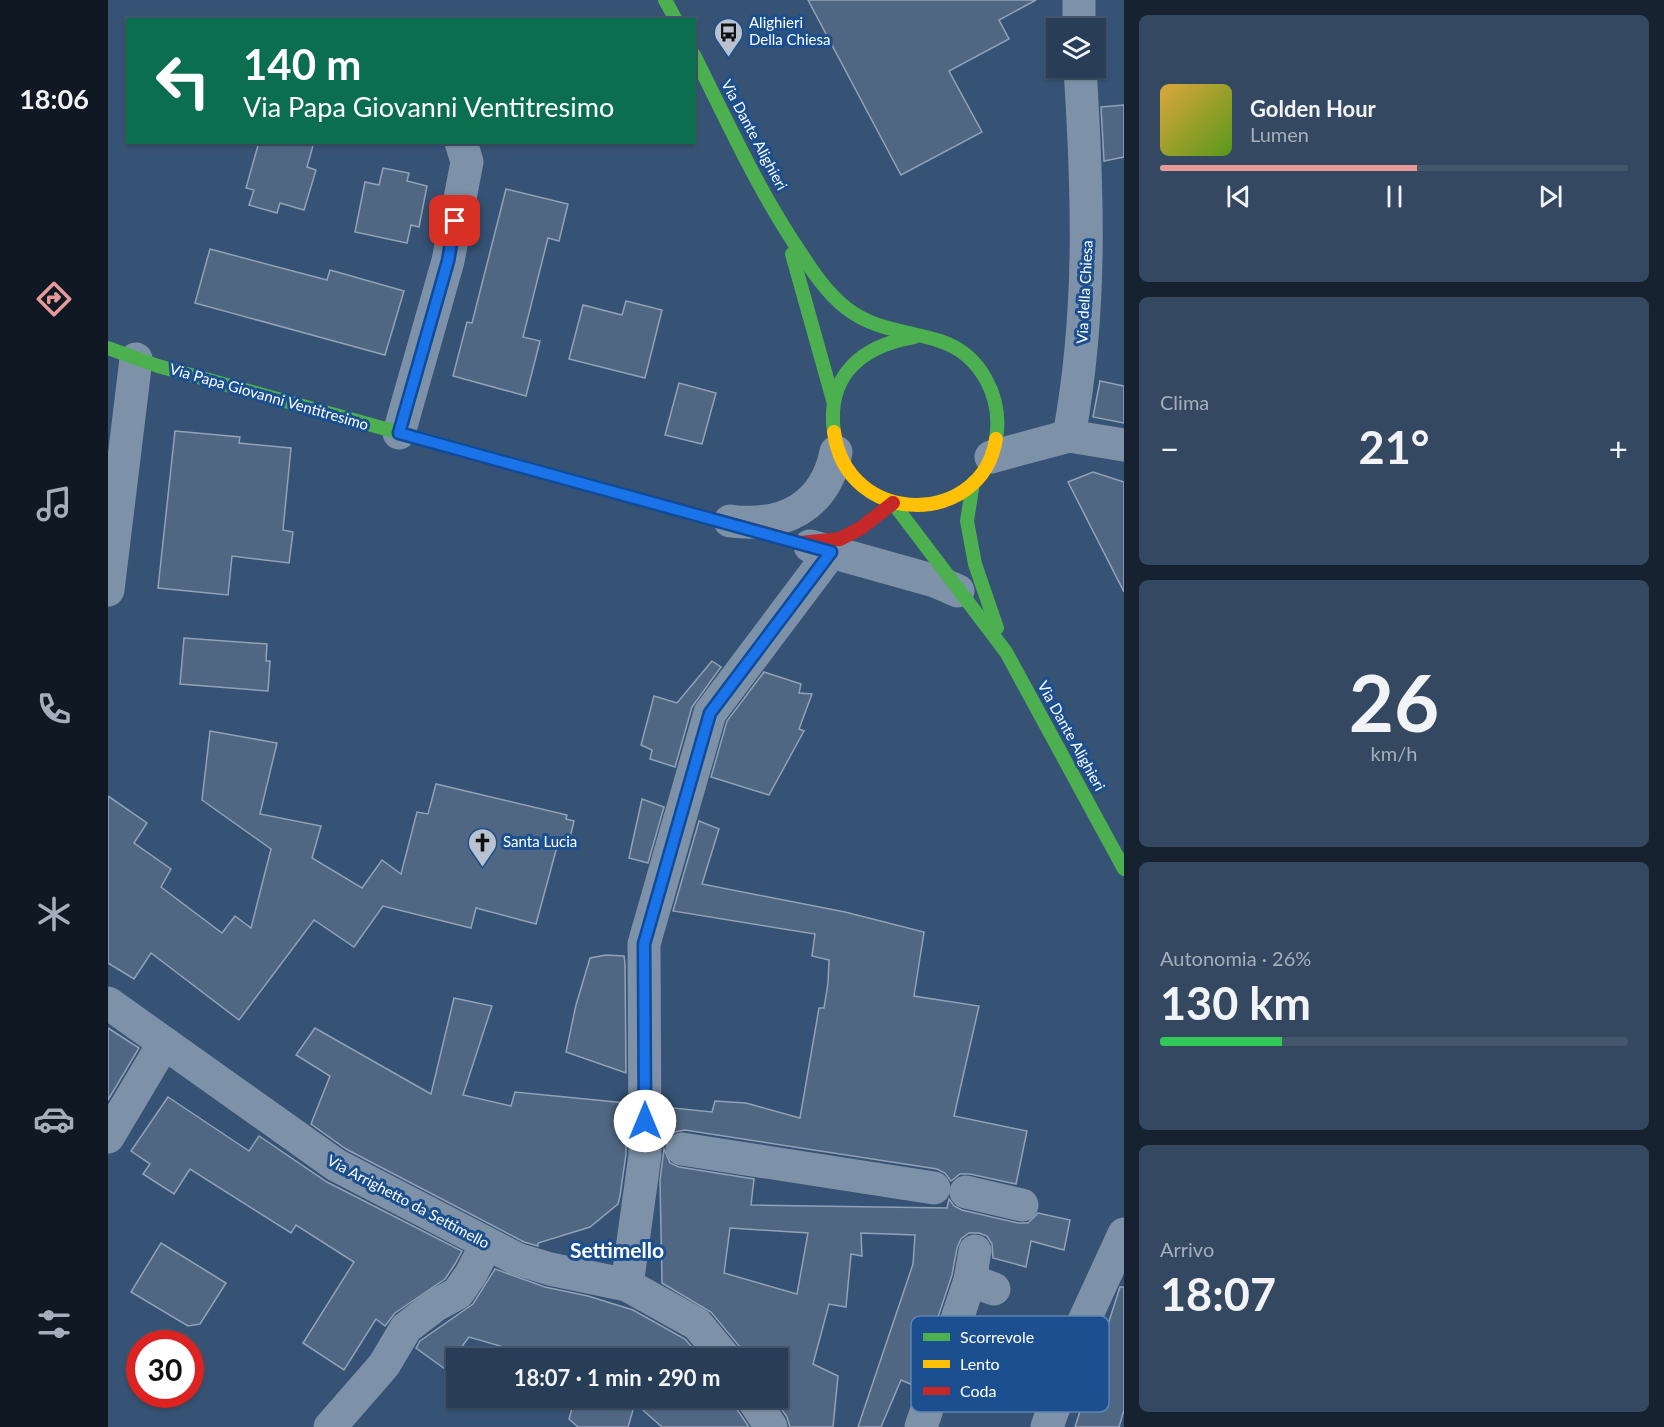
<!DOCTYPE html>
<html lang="it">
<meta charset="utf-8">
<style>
:root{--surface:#283e57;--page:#344961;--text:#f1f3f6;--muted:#a5aeba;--line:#44576d;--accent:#e69b98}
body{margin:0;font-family:Lato,sans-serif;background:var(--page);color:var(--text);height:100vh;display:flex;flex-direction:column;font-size:22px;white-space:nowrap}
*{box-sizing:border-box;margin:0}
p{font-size:20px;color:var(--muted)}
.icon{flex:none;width:33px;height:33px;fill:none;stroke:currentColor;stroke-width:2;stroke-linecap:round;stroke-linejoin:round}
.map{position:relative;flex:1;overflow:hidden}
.details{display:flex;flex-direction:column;gap:15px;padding:15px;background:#162230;width:540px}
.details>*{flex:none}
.banner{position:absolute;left:18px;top:18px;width:570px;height:126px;border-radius:0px;box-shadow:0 2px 4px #0004,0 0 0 2px var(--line);background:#0b6e4f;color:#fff;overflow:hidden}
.buttons{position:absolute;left:938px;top:18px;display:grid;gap:12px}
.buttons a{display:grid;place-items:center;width:60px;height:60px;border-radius:0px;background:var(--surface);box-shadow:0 2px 4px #0004,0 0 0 2px var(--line);font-size:30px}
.speed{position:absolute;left:18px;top:1330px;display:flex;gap:12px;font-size:30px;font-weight:700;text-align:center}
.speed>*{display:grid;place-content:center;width:78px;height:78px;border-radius:50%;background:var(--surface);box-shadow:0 2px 4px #0004,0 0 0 2px var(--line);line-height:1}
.speed .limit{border:9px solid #d22;background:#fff;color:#111}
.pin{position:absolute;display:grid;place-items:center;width:51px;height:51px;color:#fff;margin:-26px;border-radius:12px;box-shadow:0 3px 9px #0006}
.me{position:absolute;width:66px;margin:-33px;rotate:0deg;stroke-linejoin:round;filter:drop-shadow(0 0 4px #0008)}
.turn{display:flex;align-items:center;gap:21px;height:126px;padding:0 18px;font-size:27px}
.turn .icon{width:78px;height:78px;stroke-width:2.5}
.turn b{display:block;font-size:42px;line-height:51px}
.big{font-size:45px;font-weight:700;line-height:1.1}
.details .tile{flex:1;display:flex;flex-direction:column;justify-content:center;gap:9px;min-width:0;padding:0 21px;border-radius:9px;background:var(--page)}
.details .dial{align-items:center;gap:0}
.dial b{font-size:78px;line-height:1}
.song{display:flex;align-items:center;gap:18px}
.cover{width:72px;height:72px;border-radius:9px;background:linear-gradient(135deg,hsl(40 70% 55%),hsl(90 70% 35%))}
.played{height:6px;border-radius:3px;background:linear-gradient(90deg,var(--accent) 55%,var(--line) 55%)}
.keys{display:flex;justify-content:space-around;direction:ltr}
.heat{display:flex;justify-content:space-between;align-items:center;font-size:33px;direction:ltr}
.charge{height:9px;border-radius:4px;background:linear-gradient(90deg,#34c759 26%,var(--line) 0)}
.trip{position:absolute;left:338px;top:1348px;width:342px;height:60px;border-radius:0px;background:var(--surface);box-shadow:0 2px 4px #0004,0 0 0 2px var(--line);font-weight:700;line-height:60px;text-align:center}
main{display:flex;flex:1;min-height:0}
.tab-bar{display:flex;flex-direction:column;width:108px;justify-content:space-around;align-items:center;background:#101923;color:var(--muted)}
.tab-bar .icon{width:42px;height:42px}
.tab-bar .current{color:var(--accent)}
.tab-bar b{font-size:27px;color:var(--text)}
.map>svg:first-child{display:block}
.building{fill:#506783;stroke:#92a2b6;stroke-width:1.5;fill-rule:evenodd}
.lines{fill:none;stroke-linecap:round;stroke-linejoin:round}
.street{stroke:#7d92a8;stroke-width:33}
.fast{stroke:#4caf50;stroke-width:14}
.slow{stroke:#ffc107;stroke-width:14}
.jam{stroke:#c62828;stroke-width:14}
.route-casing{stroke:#114b97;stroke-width:15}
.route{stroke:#1a73e8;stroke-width:10}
.labels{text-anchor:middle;stroke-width:6;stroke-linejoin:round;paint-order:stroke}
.poi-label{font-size:15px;fill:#fff;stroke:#1b4f8f;text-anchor:start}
.street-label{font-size:15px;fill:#fff;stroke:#1b4f8f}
.district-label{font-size:21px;font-weight:bold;fill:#fff;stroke:#1b4f8f}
.key{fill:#1b4f8f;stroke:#5f84b1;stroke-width:1.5}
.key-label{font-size:16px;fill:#fff}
</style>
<main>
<nav class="tab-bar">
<b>18:06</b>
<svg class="icon current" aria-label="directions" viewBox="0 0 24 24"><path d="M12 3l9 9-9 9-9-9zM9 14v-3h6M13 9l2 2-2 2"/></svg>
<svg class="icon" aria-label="music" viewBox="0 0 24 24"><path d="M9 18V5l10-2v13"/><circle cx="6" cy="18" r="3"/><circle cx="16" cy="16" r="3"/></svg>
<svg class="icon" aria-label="phone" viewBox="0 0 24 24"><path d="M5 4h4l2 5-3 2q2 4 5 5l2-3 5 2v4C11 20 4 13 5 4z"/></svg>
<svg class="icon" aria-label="climate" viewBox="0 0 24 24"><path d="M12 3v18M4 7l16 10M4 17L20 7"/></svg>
<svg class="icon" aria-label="car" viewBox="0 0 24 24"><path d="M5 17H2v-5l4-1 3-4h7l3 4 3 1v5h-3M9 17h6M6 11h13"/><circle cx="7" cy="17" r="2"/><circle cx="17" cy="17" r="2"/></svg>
<svg class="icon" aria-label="filters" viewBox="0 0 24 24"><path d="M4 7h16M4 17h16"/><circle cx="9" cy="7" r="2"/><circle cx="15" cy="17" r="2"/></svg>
</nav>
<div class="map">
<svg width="1016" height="1427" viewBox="0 0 1016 1427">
<rect width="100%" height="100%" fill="#365274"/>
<!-- building -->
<g class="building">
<path d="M 700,0 L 928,0 L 891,20 L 901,39 L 841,71 L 874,132 L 793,175 Z"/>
<path d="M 1016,105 L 1016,157 L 996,161 L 993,107 Z"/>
<path d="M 151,142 L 206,142 L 199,167 L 208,170 L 196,210 L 172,203 L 169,213 L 141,205 L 146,190 L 138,188 Z"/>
<path d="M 275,168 L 301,173 L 299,181 L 319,186 L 311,227 L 303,225 L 299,243 L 247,232 L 257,182 L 271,185 Z"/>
<path d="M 398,189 L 460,204 L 451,241 L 440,238 L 415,337 L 432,341 L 418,396 L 345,376 L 359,322 L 364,323 Z"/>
<path d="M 102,249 L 219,280 L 222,270 L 296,291 L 277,355 L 87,303 Z"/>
<path d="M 518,301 L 554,310 L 537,378 L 461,359 L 475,305 L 514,315 Z"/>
<path d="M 992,381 L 1016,386 L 1016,423 L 985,417 Z"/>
<path d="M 571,383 L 608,393 L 594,444 L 557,435 Z"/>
<path d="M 67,431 L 132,437 L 131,443 L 183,448 L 175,530 L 185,532 L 181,563 L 124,556 L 120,595 L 50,588 Z"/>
<path d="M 985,472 L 1016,482 L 1016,592 L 960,482 Z"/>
<path d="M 76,638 L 159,644 L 158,661 L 162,661 L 160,691 L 72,684 Z"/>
<path d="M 604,661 L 613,667 L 584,707 L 567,767 L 542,759 L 544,750 L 533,745 L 546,696 L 569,703 Z"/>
<path d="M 656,672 L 693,684 L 691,693 L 704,694 L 691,729 L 696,731 L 661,795 L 603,777 L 619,721 Z"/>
<path d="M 102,731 L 169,743 L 152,814 L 213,826 L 204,858 L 254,888 L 274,860 L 293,874 L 309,812 L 320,814 L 328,784 L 459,815 L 458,819 L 466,821 L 460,846 L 450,843 L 428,924 L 368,908 L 363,928 L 275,906 L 246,947 L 206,920 L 131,1020 L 43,953 L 26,979 L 0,963 L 0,796 L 39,823 L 26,843 L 63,869 L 53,887 L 114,933 L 127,916 L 143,928 L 163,849 L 94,800 Z"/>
<path d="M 534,799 L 556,807 L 540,863 L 521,858 Z"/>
<path d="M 591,821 L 611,829 L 594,884 L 737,912 L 816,932 L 806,996 L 871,1006 L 846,1116 L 919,1131 L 908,1184 L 862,1174 L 852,1174 L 843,1181 L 837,1173 L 829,1169 L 577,1130 L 567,1132 L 559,1138 L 556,1145 L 556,1107 L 604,1112 L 607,1101 L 638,1103 L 692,1118 L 711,1008 L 716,1008 L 720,983 L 721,960 L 704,956 L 707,934 L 565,911 Z"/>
<path d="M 498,955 L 516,956 L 517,963 L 518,1073 L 458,1052 L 468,1005 L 482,958 Z"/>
<path d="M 346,998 L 384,1006 L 355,1095 L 403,1106 L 407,1092 L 518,1103 L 518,1154 L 512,1196 L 510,1204 L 482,1227 L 430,1243 L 430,1246 L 416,1242 L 238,1149 L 203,1124 L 222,1076 L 188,1055 L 207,1028 L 323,1094 Z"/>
<path d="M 0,1028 L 31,1048 L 0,1100 Z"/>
<path d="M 60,1097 L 141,1151 L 151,1136 L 219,1182 L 354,1251 L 347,1264 L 337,1279 L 287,1313 L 277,1326 L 268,1319 L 236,1370 L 195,1343 L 246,1262 L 188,1225 L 183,1233 L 82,1169 L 66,1194 L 35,1174 L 42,1164 L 23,1151 Z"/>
<path d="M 556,1149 L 562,1163 L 571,1167 L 646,1179 L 643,1205 L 839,1208 L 841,1199 L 846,1206 L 854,1210 L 910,1223 L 920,1223 L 930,1213 L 962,1220 L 956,1250 L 923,1241 L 918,1267 L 885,1258 L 884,1244 L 879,1236 L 871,1233 L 861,1233 L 853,1239 L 849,1248 L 844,1275 L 807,1386 L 793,1380 L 773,1427 L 750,1427 L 805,1264 L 807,1235 L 753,1233 L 754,1256 L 743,1254 L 738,1307 L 721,1304 L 705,1364 L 730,1376 L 725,1427 L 682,1427 L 679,1417 L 666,1398 L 669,1398 L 669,1359 L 636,1359 L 632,1347 L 603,1312 L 554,1283 L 552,1180 ZM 622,1228 L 700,1233 L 689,1294 L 616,1273 Z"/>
<path d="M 53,1243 L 118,1283 L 92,1324 L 80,1326 L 23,1292 Z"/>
<path d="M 387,1269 L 437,1287 L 480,1296 L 525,1310 L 577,1339 L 594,1359 L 396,1359 L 399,1348 L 361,1337 L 337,1369 L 308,1348 L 312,1341 L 365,1304 Z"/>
<path d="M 1012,1287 L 1016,1287 L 1016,1410 L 1011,1427 L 967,1427 Z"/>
<path d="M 467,1398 L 625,1398 L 628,1408 L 641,1427 L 554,1427 L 527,1403 L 520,1427 L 470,1427 L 461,1419 Z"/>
</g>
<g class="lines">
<!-- street -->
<g class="street">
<path d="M 971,28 L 971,0"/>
<path d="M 291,433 L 340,261 L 359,162 L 353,142"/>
<path d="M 961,436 C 984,311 980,194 972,68"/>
<path d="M 883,457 L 961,436 L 1016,445"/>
<path d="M 622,521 C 675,528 717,507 728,452"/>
<path d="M 702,546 L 827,581 L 850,591"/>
<path d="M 0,590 L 28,359"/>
<path d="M 0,1003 L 228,1165 L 409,1259 L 442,1269 L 519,1285 L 589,1324 L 618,1359"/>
<path d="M 0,1137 L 56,1043"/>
<path d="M 574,1149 L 826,1188"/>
<path d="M 858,1192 L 914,1205"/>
<path d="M 867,1251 L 862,1280 L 886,1289"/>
<path d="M 519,1285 L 537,1155 L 536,944 L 602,713 L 723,552"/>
<path d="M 644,1398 L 663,1427"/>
<path d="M 222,1427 L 276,1365 L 298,1328 L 328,1305 L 350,1293 L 363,1274 L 378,1245"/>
<path d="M 813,1427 L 862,1280"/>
<path d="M 939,1427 L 976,1321 L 1016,1234"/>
</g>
<!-- fast -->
<g class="fast">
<path d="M 557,0 L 568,20"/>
<path d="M 586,55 C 619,121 650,190 692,252 C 705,272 719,293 738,308 C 768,331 798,330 832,341 C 873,354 895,398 888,439"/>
<path d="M 684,254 L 725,400"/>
<path d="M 0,348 L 50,366 L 495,489"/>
<path d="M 726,432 C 718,375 754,346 806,337"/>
<path d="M 865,483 L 859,521 L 867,564 L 889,628"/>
<path d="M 785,503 L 898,652 L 1016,869"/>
</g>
<!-- slow -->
<path class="slow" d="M 726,432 C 739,528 874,528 888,439"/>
<!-- jam -->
<path class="jam" d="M 495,489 L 692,543 L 732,539 L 753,528 L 785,503"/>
</g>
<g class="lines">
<defs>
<path id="route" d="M 347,221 L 340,261 L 291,433 L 723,552 L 602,713 L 536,944 L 537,1121"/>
</defs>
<!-- route casing -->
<use href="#route" class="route-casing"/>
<!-- route -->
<use href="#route" class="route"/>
</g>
<!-- icons -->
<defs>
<symbol id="bus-pin" viewBox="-11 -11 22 30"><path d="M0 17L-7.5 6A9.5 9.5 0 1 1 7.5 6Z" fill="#b9c2ce" stroke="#1b4f8f"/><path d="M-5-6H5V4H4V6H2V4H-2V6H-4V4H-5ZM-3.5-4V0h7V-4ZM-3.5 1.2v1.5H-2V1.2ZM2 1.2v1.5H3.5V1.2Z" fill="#111"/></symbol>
<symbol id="church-pin" viewBox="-11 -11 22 30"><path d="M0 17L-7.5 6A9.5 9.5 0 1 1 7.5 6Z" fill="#b9c2ce" stroke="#1b4f8f"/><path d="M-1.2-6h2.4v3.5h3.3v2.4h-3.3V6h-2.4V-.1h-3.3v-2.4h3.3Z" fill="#111"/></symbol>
</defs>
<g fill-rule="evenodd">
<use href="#bus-pin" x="604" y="16" width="33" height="45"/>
<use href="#church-pin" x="358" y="826" width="33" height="45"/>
</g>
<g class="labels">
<!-- poi labels -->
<g class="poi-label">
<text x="641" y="28">Alighieri<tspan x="641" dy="17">Della Chiesa</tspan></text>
<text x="395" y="847">Santa Lucia</text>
</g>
<!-- street labels -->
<g class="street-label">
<text transform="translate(646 135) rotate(62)" y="5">Via Dante Alighieri</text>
<text transform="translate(977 292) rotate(-87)" y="5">Via della Chiesa</text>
<text transform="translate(161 397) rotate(16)" y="5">Via Papa Giovanni Ventitresimo</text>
<text transform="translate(963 736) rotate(61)" y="5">Via Dante Alighieri</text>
<text transform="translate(300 1202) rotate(28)" y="5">Via Arrighetto da Settimello</text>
</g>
<!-- district labels -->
<g class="district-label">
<text x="509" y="1258">Settimello</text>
</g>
</g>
<!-- legend -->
<rect x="803" y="1316" width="198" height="96" rx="9" class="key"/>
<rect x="815" y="1333" width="27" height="8" fill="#4caf50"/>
<rect x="815" y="1360" width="27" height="8" fill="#ffc107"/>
<rect x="815" y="1387" width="27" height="8" fill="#c62828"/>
<g class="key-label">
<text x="852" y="1343">Scorrevole</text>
<text x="852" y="1370">Lento</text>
<text x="852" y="1397">Coda</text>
</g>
</svg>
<div class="buttons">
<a><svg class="icon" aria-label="layers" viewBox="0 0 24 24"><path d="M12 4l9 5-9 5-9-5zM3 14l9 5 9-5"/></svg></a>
</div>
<div class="speed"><div class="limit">30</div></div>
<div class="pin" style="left:347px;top:221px;background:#d93025"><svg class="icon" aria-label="arrive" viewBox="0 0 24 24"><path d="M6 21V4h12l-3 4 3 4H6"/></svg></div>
<svg class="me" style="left:537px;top:1121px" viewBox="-20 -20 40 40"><circle r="19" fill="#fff"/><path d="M0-13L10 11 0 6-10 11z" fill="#1a73e8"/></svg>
<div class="trip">18:07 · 1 min · 290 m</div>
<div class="banner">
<div class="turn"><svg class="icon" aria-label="left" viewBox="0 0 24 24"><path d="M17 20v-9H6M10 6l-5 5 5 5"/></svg><div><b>140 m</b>Via Papa Giovanni Ventitresimo</div></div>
</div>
</div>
<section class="details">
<div class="tile">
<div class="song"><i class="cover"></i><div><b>Golden Hour</b><p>Lumen</p></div></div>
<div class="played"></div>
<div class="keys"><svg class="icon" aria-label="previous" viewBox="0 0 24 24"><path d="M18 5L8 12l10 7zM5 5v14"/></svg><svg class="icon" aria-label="pause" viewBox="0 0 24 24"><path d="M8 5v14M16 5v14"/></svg><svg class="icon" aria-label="next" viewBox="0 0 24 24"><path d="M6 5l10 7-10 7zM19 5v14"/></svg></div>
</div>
<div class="tile"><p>Clima</p>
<div class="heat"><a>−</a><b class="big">21°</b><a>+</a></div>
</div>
<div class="tile dial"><b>26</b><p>km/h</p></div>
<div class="tile"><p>Autonomia · 26%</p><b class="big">130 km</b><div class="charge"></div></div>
<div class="tile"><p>Arrivo</p><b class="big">18:07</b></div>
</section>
</main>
